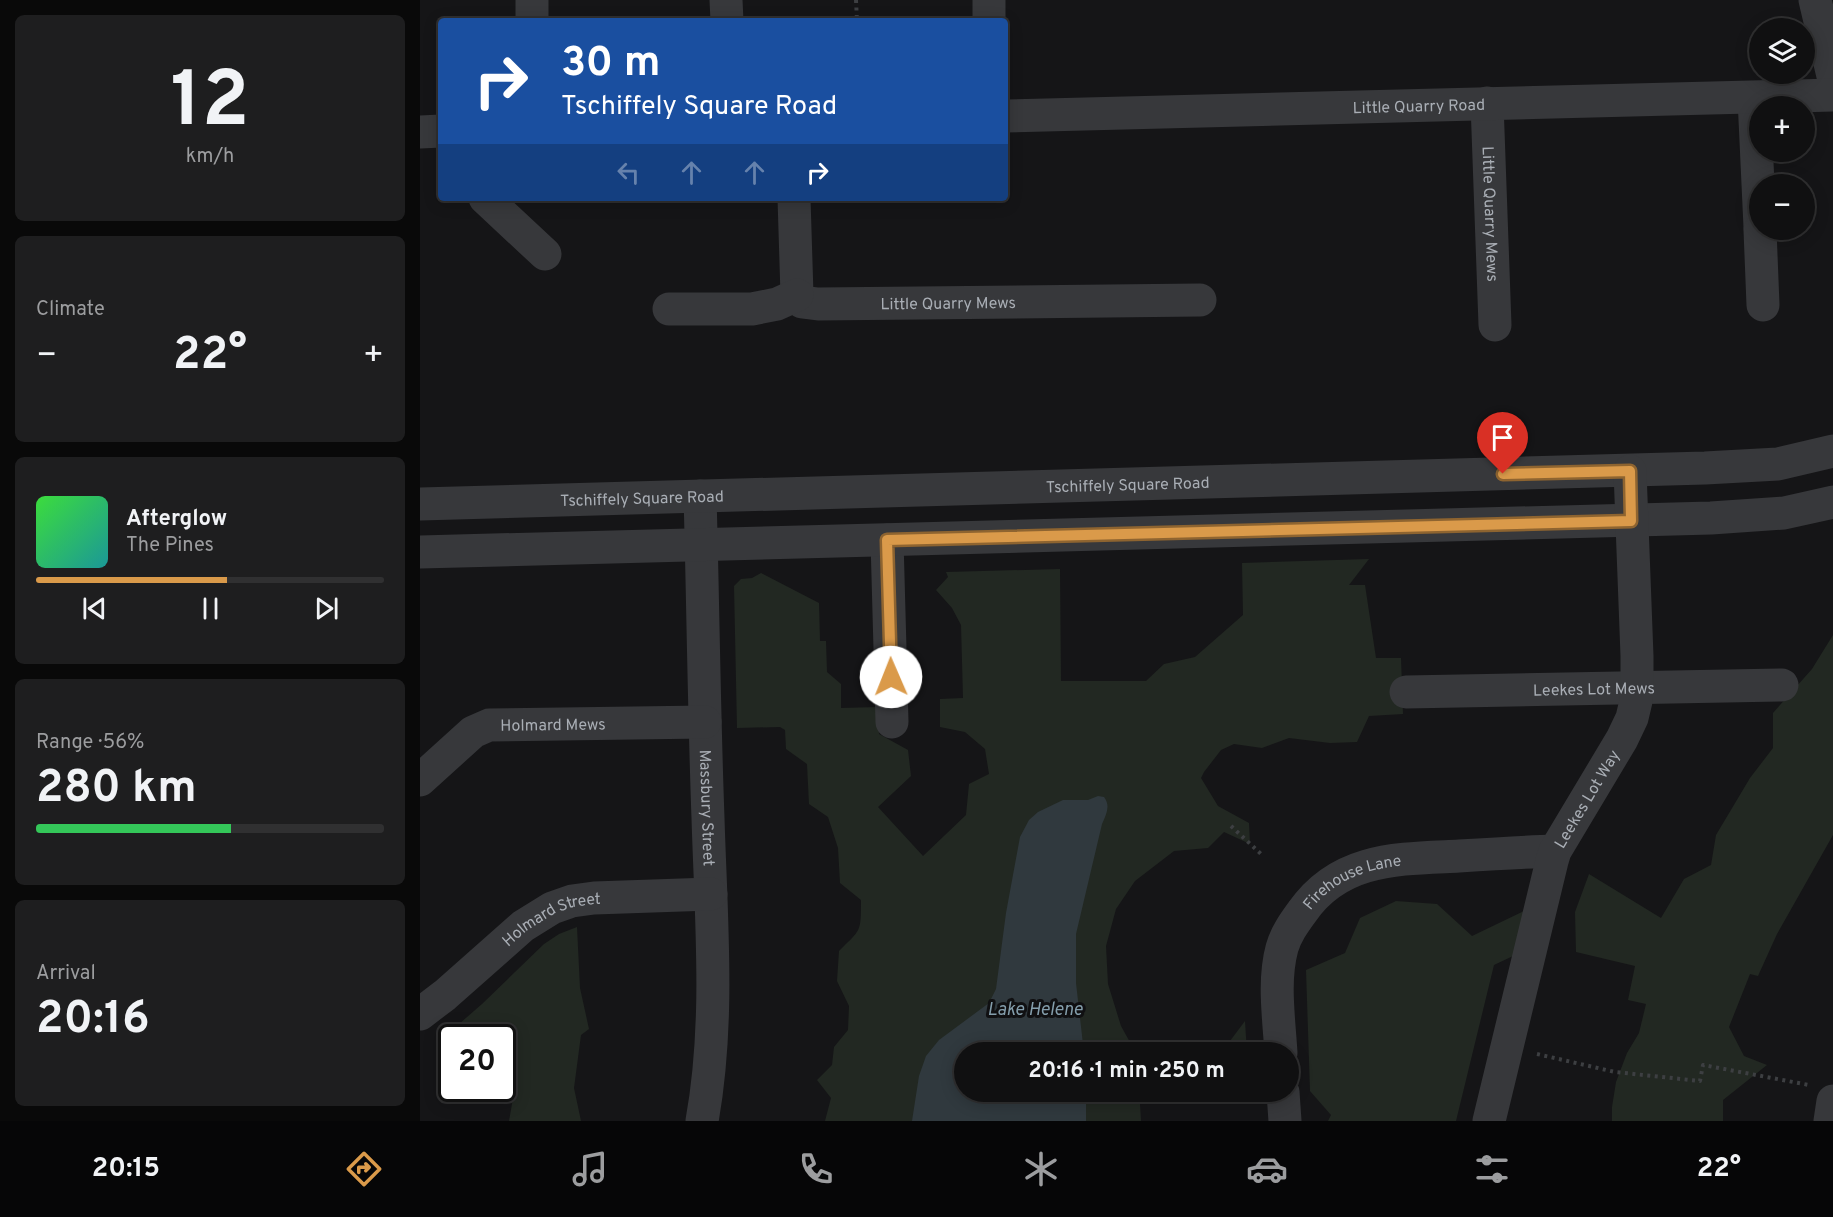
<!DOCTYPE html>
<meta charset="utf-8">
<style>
:root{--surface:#101011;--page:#1e1e1f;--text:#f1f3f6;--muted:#9c9d9f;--line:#303031;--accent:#da9a4a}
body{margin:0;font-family:Overpass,sans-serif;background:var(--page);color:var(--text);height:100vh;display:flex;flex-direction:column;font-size:22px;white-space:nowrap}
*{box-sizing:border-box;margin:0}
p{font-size:20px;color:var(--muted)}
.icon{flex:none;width:33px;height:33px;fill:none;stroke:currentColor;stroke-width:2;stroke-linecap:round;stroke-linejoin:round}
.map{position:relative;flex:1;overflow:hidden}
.drawer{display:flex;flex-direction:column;gap:15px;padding:15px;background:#090909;width:420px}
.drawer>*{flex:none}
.banner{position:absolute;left:18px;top:18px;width:570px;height:183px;border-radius:6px;box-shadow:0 3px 15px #0003,0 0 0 2px var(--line);background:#1a4fa0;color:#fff;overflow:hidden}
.controls{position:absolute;left:1329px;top:18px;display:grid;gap:12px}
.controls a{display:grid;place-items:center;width:66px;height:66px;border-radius:50%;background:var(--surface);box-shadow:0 3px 15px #0003,0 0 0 2px var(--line);font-size:30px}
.speed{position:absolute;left:18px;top:1024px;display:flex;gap:12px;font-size:30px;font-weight:700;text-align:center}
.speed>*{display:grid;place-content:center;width:78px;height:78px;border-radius:50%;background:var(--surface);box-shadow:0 3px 15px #0003,0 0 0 2px var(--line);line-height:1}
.speed .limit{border:3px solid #111;border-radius:9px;background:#fff;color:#111}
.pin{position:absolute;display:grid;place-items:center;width:51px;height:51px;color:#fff;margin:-62px -26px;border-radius:50% 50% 50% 0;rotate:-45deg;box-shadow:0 0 6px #0007}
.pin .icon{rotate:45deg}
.me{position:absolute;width:66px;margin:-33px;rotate:359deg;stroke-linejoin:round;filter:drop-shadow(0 0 4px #0008)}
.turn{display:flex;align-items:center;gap:21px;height:126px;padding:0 24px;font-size:27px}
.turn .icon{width:78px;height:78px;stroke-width:2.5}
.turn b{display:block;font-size:42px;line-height:51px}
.lanes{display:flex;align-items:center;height:57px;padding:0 24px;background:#0003;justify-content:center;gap:30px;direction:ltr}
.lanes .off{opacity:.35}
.big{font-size:45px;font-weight:700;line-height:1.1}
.drawer .tile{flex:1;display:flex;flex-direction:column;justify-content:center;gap:9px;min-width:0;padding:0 21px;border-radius:9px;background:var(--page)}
.drawer .dial{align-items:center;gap:0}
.dial b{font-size:78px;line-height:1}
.song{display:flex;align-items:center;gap:18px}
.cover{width:72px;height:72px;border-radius:9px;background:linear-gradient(135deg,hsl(120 70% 55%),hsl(180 70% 35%))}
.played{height:6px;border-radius:3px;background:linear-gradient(90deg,var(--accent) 55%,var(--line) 55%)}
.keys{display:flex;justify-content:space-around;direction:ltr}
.heat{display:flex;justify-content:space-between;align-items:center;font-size:33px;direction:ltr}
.charge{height:9px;border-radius:4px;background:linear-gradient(90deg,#34c759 56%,var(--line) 0)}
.trip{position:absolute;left:534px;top:1042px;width:345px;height:60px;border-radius:30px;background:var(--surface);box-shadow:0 3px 15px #0003,0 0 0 2px var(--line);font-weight:700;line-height:60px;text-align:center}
.dock{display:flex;height:96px;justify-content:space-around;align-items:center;background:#060607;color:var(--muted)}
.dock .icon{width:42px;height:42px}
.dock .active{color:var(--accent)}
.dock b{font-size:27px;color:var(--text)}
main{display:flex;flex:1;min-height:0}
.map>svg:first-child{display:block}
.green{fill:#222822}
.water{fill:#30393e}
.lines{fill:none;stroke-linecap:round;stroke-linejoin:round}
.path{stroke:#3d3f42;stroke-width:4;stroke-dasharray:3 4.5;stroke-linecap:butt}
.minor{stroke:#37383b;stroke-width:33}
.route-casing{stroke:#8e6430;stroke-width:15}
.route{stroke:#da9a4a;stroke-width:10}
.labels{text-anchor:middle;stroke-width:6;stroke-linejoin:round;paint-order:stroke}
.street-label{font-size:16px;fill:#a9aeb5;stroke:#101012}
.water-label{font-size:18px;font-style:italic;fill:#849eac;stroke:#101012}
</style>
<main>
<section class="drawer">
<div class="tile dial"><b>12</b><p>km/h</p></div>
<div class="tile"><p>Climate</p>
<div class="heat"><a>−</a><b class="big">22°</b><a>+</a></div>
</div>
<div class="tile">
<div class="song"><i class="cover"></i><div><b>Afterglow</b><p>The Pines</p></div></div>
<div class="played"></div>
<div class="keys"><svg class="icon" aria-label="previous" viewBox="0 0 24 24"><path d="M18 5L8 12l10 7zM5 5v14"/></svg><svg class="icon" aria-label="pause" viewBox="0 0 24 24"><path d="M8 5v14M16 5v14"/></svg><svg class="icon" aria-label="next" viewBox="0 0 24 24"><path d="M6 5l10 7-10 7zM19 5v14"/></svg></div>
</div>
<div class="tile"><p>Range · 56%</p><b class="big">280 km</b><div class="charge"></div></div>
<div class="tile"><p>Arrival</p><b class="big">20:16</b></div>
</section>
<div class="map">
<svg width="1413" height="1121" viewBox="0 0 1413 1121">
<rect width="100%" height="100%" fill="#151517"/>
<!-- green -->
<g class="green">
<path d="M 949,559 L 929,585 L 945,585 L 956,658 L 981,658 L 983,714 L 949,716 L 937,742 L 910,743 L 869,738 L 842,748 L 814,744 L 801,750 L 784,772 L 781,778 L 798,806 L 829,823 L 830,844 L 804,832 L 788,848 L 754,851 L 715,881 L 696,909 L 686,946 L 688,984 L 701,1026 L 716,1053 L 544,1053 L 544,1092 L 751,1092 L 751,1101 L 720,1104 L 721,1121 L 405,1121 L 411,1098 L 397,1080 L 412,1065 L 414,1047 L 428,1030 L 429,1006 L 417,981 L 419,951 C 441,929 441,933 441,900 L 420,883 L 418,848 L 408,817 L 389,804 L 387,764 L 366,749 L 365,730 L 360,727 L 317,728 L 314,586 L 321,579 L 332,578 L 341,573 L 399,603 L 400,641 L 406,641 L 407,672 L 421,684 L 421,708 L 458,707 L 459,734 L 488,750 L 491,776 L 458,807 L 503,856 L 546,815 L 549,784 L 569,774 L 565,749 L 545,732 L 520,727 L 520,699 L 543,698 L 541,625 L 532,608 L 516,590 L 528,577 L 526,572 L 640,569 L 641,681 L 726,681 L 744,664 L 775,657 L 823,615 L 822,563 Z"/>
<path d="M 1413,635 L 1413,835 L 1357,934 L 1338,976 L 1330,974 L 1309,1027 L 1324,1056 L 1347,1065 L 1303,1100 L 1303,1121 L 1192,1121 L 1192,1107 L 1196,1082 L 1207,1053 L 1219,1033 L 1226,1004 L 1208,1000 L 1215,966 L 1156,952 L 1155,912 L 1169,874 L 1241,918 L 1264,879 L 1291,865 L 1296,835 L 1330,778 L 1353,748 L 1353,713 L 1392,669 Z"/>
<path d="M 976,901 L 1017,904 L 1052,936 L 1104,911 L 1093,956 L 1074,965 L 1036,1121 L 908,1121 L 911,1115 L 890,1091 L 886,970 L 925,953 L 940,918 Z"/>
<path d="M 157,927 L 160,988 L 169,1029 L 161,1035 L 154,1088 L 161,1121 L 89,1121 L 96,1081 L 83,1081 L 82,1038 L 32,1038 L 31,1055 L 19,1037 L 39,1024 L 62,1004 L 124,944 L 139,934 Z"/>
<path d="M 825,1021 L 827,1053 L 738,1053 L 750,1047 L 810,1041 Z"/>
</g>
<!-- water -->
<path class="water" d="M 678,796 L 684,797 C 691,806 686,815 682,824 L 656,934 L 656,983 L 664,1053 L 544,1053 L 544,1092 L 666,1092 L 666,1121 L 492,1121 L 499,1076 L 506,1056 L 519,1040 L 569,1003 L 576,989 L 586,913 L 600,837 L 609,820 L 618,812 L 643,800 L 668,800 Z"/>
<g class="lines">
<!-- path -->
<g class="path">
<path d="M 436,0 L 437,21"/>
<path d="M 811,826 L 841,854"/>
<path d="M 1117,1054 L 1195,1072 L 1280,1081 L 1283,1065 L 1389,1085"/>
</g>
<!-- minor -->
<g class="minor">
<path d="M 112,0 L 112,21"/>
<path d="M 306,0 L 307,21"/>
<path d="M 569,0 L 569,21"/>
<path d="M 1395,0 L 1413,76"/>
<path d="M 1334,98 L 1340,227"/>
<path id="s1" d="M 1067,103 L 1075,325"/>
<path id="s2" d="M 585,116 L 1413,95"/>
<path d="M 0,132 L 21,131"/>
<path d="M 65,198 L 125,254"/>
<path id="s3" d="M 374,198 L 377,295 L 382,302 L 398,304 L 780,300"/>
<path d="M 1340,230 L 1343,305"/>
<path d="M 249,309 L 332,309 L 357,304 L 377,295"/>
<path id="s4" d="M 280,496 C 283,603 284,710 288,818 C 291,919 300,1021 282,1121"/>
<path id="s5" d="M 0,504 L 1285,468 L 1358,464 L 1413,451"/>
<path d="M 467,540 L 472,722"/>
<path d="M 0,552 L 1291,518 L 1364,513 L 1413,502"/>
<path id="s6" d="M 986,692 L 1362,685"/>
<path id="s7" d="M 0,780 L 53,732 L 69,725 L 285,722"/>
<path id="s8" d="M 0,1014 L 25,995 L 103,926 L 132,908 L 152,901 L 174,898 L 291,894"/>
<path id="s9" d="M 861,1053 C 859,1019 853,981 862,948 C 866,934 874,923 882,912 C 920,857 979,859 1039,856 C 1071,854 1103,852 1135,851"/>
<path d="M 863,1092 L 865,1121"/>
<path id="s10" d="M 1069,1121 L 1132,861 L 1135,851 L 1202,739 L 1212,718 L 1216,701 L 1217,688 L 1217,656 L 1210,471"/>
<path d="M 1410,1121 L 1413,1101"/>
</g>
</g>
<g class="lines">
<defs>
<path id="route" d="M 471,677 L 467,540 L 1211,521 L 1210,471 L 1083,474"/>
</defs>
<!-- route casing -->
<use href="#route" class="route-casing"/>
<!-- route -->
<use href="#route" class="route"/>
</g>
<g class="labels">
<!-- street labels -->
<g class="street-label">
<text dy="6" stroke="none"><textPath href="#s2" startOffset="414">Little Quarry Road</textPath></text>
<text dy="6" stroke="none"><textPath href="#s1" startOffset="111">Little Quarry Mews</textPath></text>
<text dy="6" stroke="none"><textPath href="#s3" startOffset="252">Little Quarry Mews</textPath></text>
<text dy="6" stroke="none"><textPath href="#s5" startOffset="708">Tschiffely Square Road</textPath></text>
<text dy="6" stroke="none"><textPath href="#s5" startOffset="222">Tschiffely Square Road</textPath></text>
<text dy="6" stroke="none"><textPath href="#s6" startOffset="188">Leekes Lot Mews</textPath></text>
<text dy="6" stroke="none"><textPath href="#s7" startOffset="153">Holmard Mews</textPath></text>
<text dy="6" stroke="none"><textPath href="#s10" startOffset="339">Leekes Lot Way</textPath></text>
<text dy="6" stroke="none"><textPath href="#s4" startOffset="312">Massbury Street</textPath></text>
<text dy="6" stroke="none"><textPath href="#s9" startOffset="208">Firehouse Lane</textPath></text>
<text dy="6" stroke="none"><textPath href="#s8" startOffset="165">Holmard Street</textPath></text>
</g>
<!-- water labels -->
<g class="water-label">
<text x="615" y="1015">Lake Helene</text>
</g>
</g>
</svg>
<div class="controls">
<a><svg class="icon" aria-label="layers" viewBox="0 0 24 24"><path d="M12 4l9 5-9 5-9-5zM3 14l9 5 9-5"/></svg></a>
<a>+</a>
<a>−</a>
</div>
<div class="speed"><div class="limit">20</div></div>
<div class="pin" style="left:1083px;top:474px;background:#d93025"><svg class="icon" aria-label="arrive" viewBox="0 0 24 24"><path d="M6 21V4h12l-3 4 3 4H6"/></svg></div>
<svg class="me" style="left:471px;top:677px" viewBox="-20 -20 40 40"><circle r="19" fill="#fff"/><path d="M0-13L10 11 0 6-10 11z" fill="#da9a4a"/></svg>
<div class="trip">20:16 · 1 min · 250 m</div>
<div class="banner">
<div class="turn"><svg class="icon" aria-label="right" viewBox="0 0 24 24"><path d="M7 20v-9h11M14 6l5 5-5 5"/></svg><div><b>30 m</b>Tschiffely Square Road</div></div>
<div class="lanes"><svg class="icon off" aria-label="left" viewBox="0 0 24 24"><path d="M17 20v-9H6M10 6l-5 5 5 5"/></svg><svg class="icon off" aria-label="ahead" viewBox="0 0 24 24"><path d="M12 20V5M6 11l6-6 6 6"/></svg><svg class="icon off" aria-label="ahead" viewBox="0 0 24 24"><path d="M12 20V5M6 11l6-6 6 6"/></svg><svg class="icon" aria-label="right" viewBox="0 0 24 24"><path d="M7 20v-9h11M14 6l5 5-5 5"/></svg></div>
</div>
</div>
</main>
<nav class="dock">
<b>20:15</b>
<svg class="icon active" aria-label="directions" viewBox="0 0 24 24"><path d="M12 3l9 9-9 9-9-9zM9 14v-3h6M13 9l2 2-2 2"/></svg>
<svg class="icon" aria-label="music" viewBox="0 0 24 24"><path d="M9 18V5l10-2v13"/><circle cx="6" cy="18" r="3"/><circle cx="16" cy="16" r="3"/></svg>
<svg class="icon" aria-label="phone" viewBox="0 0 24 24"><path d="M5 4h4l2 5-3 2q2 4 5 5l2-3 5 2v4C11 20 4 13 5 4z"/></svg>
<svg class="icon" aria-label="climate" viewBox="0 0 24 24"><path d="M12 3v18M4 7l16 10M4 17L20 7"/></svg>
<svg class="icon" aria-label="car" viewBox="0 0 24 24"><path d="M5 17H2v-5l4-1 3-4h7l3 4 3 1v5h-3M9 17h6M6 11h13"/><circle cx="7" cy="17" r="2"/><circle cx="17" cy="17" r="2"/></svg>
<svg class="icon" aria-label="filters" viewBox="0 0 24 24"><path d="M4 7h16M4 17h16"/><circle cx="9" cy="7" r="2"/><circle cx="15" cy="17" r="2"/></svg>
<b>22°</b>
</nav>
